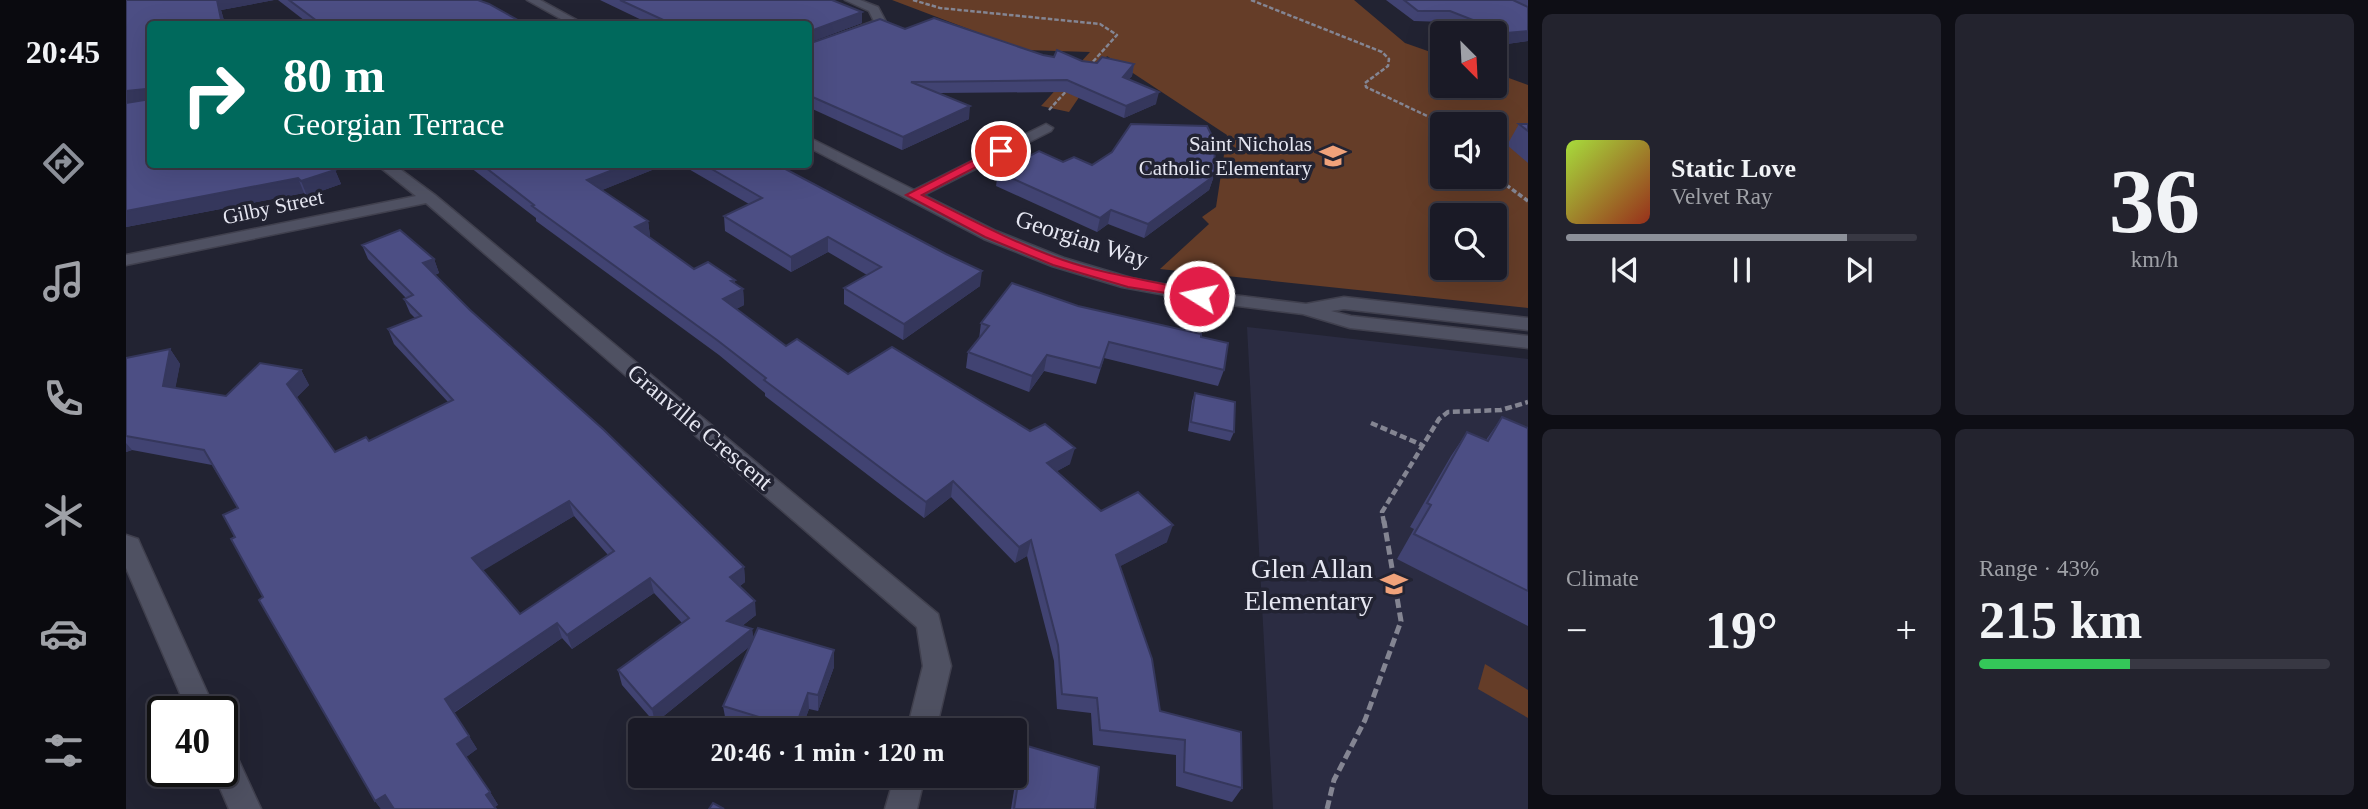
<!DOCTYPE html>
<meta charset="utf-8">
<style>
:root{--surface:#1a1a26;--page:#23232e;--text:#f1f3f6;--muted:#9fa1a7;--line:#383843;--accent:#8c9099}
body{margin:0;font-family:"Times New Roman",serif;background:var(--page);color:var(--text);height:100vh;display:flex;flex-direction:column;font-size:26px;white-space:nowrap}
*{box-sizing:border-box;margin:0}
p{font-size:23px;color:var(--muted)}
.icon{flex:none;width:38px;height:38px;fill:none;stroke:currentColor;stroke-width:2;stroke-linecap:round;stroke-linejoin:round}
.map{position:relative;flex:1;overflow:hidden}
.sheet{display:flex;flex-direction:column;gap:14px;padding:14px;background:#0e0e15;width:840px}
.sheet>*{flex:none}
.hud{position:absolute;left:21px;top:21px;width:665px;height:147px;border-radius:7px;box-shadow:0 7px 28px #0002,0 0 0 2px var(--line);background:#00695c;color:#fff;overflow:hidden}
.needle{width:46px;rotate:156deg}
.controls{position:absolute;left:1304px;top:21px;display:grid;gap:14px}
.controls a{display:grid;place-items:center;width:77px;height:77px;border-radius:7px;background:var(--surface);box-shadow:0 7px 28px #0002,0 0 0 2px var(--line);font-size:35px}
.speed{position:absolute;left:21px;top:696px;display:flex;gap:14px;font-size:35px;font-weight:700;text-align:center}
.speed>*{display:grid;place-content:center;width:91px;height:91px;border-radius:50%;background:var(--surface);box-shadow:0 7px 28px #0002,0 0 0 2px var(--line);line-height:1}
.speed .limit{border:4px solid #111;border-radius:10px;background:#fff;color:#111}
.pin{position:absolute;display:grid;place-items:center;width:60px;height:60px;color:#fff;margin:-30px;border:4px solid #fff;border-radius:50%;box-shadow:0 2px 7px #0007}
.me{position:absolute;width:77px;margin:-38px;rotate:280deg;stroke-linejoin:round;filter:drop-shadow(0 0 5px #0008)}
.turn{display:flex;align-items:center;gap:24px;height:147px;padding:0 21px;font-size:32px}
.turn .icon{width:91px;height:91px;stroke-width:2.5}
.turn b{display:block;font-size:49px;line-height:60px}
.big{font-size:52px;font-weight:800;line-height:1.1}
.sheet .tile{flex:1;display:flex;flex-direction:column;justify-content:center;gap:10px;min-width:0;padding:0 24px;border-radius:10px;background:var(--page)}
.sheet .dial{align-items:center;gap:0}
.dial b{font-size:91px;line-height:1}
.song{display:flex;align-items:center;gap:21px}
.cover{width:84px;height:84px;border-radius:10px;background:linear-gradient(135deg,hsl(80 70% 55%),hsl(10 70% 35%))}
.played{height:7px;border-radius:4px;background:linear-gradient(90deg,var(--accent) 80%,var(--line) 80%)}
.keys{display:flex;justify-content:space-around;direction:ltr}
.heat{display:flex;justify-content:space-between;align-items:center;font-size:38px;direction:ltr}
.charge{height:10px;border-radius:5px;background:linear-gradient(90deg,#34c759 43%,var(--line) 0)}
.sheet .tiles{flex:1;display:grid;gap:14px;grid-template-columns:repeat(2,1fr)}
.trip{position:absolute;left:502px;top:718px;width:399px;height:70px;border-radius:7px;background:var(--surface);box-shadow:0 7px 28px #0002,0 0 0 2px var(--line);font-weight:800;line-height:70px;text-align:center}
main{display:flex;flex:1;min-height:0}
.tab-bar{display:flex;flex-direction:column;width:126px;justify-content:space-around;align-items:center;background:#0a0a0f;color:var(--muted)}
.tab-bar .icon{width:49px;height:49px}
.tab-bar .on{color:var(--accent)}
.tab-bar b{font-size:32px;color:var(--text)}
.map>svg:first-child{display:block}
.built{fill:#2b2c42}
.green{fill:#653d28;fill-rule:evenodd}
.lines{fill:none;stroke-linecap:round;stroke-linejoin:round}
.street-casing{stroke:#40404e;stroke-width:3}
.secondary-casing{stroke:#40404e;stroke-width:3}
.path-far3{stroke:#848592;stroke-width:2.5;stroke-dasharray:4.5 2;stroke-linecap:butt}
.path-far2{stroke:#848592;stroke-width:3.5;stroke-dasharray:5 2.5;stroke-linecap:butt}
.path-far1{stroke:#848592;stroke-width:4.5;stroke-dasharray:7 3.5;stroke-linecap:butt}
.path{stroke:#848592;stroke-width:5;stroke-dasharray:9 4.5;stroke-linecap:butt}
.street{fill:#4f5162;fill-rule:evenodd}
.secondary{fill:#4f5162;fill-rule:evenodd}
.wall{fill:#414372;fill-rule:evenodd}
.shaded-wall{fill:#35375c}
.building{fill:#4c4e84;stroke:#35375c;stroke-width:2;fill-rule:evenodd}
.route{fill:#e11d48;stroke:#92132f;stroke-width:2}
.labels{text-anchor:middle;stroke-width:7;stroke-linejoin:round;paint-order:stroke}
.far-poi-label{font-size:21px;fill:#e5e6f1;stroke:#222332;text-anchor:end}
.far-street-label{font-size:21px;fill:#e5e6f1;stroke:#222332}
.street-label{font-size:24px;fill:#e5e6f1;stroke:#222332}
.near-poi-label{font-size:28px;fill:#e5e6f1;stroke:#222332;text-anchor:end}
</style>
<main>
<nav class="tab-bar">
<b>20:45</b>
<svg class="icon on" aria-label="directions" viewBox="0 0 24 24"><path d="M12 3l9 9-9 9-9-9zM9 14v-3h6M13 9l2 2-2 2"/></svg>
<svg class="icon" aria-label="music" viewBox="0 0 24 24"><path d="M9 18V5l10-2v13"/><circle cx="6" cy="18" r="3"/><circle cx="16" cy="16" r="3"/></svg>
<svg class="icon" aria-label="phone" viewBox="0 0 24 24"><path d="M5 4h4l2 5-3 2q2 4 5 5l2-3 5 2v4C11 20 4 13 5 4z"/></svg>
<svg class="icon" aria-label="climate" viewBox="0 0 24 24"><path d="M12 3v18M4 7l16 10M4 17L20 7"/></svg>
<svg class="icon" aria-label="car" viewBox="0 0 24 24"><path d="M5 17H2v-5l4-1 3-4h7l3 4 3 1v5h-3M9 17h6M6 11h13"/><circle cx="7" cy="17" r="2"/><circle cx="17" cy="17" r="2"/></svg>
<svg class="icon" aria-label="filters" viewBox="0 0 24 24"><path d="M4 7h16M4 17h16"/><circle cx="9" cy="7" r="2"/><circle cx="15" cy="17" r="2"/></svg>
</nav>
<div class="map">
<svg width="1402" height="809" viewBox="0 0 1402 809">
<rect width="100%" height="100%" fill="#222332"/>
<!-- built -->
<path class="built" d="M 1121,327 L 1402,359 L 1402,809 L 1147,809 Z"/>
<!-- green -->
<g class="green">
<path d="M 766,0 L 1228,0 L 1279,43 L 1316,56 L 1316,86 L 1368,86 L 1369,73 L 1402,85 L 1402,308 L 1034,269 L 1083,224 L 1076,217 L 1090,207 L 1101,135 L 981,56 L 943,112 L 915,106 L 964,52 L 898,50 ZM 1316,124 L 1368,124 L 1368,177 L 1316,177 ZM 1316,215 L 1368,215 L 1368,268 L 1316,268 Z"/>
<path d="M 1359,664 L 1402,690 L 1402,718 L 1352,689 Z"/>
</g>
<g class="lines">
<defs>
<g id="street">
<path d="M 719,0 L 734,0 L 752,7 L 760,22 L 749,30 L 682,54 L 682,46 L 748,21 L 743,11 Z"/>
<path d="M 920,124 L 927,128 L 925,131 L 792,198 L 780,198 L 778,195 Z"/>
<path d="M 250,164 L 267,164 L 309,195 L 812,614 L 825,666 L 810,730 L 781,730 L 797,666 L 791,627 L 300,203 L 0,265 L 0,255 L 290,196 Z"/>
<path d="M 0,535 L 12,539 L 15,546 L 90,712 L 62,712 L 0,568 Z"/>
<path d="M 96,744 L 107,748 L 135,809 L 103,809 L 87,772 L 96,772 Z"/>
<path d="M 769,775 L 799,775 L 791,809 L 759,809 Z"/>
</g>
<g id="secondary">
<path d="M 401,0 L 414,0 L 458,24 L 444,24 Z"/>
<path d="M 682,137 L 870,231 L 938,258 L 1005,278 L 1073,291 L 1180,304 L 1218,297 L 1402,318 L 1402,330 L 1218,309 L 1205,311 L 1225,316 L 1402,336 L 1402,348 L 1224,328 L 1177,314 L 1073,301 L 996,287 L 926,266 L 858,239 L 682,147 Z"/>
</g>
</defs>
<!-- street casing -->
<use href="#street" class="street-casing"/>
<!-- secondary casing -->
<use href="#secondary" class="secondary-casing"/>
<!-- path-far3 -->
<g class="path-far3">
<path d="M 787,0 L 814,8 L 974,24 L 991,35 L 963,66"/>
<path d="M 1125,0 L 1256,52 L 1263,59 L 1262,66 L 1239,83 L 1240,87 L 1318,124"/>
<path d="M 923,110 L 943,88"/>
</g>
<!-- path-far2 -->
<path class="path-far2" d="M 1368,176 L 1402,201"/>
<!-- path-far1 -->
<g class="path-far1">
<path d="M 1245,423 L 1296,445"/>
<path d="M 1258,523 L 1256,512 L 1313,419 L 1322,412 L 1375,410 L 1402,402"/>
</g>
<!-- path -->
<path class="path" d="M 1201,809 L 1208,780 L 1239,720 L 1275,621 L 1258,521"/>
<!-- street -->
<use href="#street" class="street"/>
<!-- secondary -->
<use href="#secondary" class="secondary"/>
</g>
<!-- wall -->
<g class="wall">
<path d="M 0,0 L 148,0 L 95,10 L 99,24 L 24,24 L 24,164 L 203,164 L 209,170 L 215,184 L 181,196 L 178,193 L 0,227 Z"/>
<path d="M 152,0 L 352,0 L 399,24 L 183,24 Z"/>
<path d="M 474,0 L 706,0 L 736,12 L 736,23 L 682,43 L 682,24 L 524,24 Z"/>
<path d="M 1260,0 L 1402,0 L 1402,41 L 1374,45 L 1368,42 L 1368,33 L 1347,33 L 1319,22 L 1288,21 Z"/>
<path d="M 779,29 L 917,55 L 971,63 L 1008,64 L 1006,76 L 1002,80 L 1030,104 L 998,118 L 939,92 L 813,93 L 843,119 L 776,150 L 682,107 L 682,44 Z"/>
<path d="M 1393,124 L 1402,124 L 1402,163 L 1381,145 Z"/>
<path d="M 937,162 L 966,165 L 1088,176 L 1083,190 L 1018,238 L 982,224 L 971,232 L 870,186 L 872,172 Z"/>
<path d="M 340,164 L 541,164 L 476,190 L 522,221 L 524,236 L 523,237 L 568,269 L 609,284 L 617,289 L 618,305 L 610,309 L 660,346 L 722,374 L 944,464 L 931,471 L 975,511 L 1041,542 L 994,566 L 1034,711 L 1116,788 L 1106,802 L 1050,786 L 1050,755 L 967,745 L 965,713 L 931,709 L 928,661 L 901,556 L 889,563 L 825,497 L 798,518 L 639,396 L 639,393 L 593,355 L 410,221 L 410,218 Z"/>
<path d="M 554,164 L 650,164 L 854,286 L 777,340 L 718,304 L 718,288 L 741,275 L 702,252 L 665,272 L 599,231 L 598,216 L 623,204 Z"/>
<path d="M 236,245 L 308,259 L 313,273 L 309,275 L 344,310 L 618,567 L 619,582 L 614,586 L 630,615 L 616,626 L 626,629 L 627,638 L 708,650 L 708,667 L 692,711 L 683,709 L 675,730 L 624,730 L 600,722 L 597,706 L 623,647 L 529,723 L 496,685 L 492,670 L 556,623 L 528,593 L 446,649 L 436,638 L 328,713 L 351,749 L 340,757 L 364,792 L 372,805 L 255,809 L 249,801 L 137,597 L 109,537 L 112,508 L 86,465 L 6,450 L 0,452 L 0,358 L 44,349 L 54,364 L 49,388 L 100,396 L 175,370 L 183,385 L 170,398 L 209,452 L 243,441 L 322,402 L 268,344 L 262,329 L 289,318 L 284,313 L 278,299 L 280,298 L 242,259 ZM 448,516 L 482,555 L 394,614 L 357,570 Z"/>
<path d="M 952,306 L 1075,337 L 1098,370 L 1092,386 L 978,358 L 970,384 L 918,371 L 903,392 L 840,368 L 842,352 L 853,339 L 855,323 Z"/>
<path d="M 1069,393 L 1108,432 L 1104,441 L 1062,431 L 1066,401 Z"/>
<path d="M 1376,417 L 1402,428 L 1402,626 L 1271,559 L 1288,529 L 1284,527 L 1325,456 L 1341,432 L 1360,440 Z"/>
<path d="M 898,745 L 969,809 L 885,809 L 893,760 Z"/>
</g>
<!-- shaded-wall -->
<g class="shaded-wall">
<path d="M 91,0 L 148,0 L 95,10 L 99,24 L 96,24 Z"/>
<path d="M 736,12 L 736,23 L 682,43 L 682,32 Z"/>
<path d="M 1402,31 L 1402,41 L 1374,45 L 1380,33 Z"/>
<path d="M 1008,64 L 1006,76 L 994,89 L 997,77 Z"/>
<path d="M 19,89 L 24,100 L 0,106 L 0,91 Z"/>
<path d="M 1033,92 L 1030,104 L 998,118 L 1000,106 Z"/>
<path d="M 844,106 L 843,119 L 776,150 L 777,137 Z"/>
<path d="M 502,164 L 541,164 L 464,195 L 461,180 Z"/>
<path d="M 209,170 L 215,184 L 181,196 L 175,181 Z"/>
<path d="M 1088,176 L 1083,190 L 1018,238 L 1022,224 Z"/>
<path d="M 172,178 L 178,193 L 0,227 L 0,211 Z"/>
<path d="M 985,210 L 982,224 L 971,232 L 974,218 Z"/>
<path d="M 522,221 L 524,236 L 511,242 L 509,227 Z"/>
<path d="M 702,237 L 702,252 L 665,272 L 665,257 Z"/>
<path d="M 308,259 L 313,273 L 302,277 L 297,263 Z"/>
<path d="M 856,271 L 854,286 L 777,340 L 778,324 Z"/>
<path d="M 609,280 L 610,293 L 617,289 L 618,305 L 599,315 L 597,299 L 605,281 Z"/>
<path d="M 44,349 L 54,364 L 47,401 L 37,386 Z"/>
<path d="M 921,355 L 918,371 L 903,392 L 906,376 Z"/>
<path d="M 175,370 L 183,385 L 169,399 L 161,384 Z"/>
<path d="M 0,443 L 6,450 L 0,452 Z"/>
<path d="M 949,448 L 944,464 L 917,479 L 921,463 Z"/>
<path d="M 827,481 L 825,497 L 798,518 L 800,502 Z"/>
<path d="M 443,501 L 448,516 L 353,573 L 346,558 Z"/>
<path d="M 1047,525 L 1041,542 L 985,571 L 990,555 Z"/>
<path d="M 905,540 L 901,556 L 889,563 L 893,547 Z"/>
<path d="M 618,567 L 619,582 L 606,592 L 604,577 Z"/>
<path d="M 524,578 L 528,593 L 446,649 L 441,635 Z"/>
<path d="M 629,601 L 630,615 L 603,636 L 601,621 Z"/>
<path d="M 431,623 L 436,638 L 327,713 L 319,699 Z"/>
<path d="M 626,629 L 628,643 L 529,723 L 526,709 Z"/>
<path d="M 708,650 L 708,667 L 692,711 L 692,695 Z"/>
<path d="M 682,693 L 683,709 L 675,730 L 669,730 Z"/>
<path d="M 343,736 L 351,749 L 339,758 L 331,744 Z"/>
<path d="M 364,792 L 372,805 L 368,808 L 360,795 Z"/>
<path d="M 259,795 L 269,808 L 267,809 L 255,809 L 249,801 Z"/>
</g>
<!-- building -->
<g class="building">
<path d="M 0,0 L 91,0 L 96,24 L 24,24 L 24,164 L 203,164 L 209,170 L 175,181 L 172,178 L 0,211 L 0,103 L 19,100 L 19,89 L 0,91 Z"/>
<path d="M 163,0 L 352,0 L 363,4 L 399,24 L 195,24 Z"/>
<path d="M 494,0 L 706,0 L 736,12 L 682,32 L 682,24 L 546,24 Z"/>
<path d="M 1278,0 L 1387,0 L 1402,7 L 1402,31 L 1380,33 L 1324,11 L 1292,11 Z"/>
<path d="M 808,18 L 917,55 L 928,57 L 931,50 L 956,61 L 971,63 L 976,57 L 1008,64 L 997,77 L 1033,92 L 1000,106 L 941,80 L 785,82 L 844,106 L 777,137 L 682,95 L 682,44 L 754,19 L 779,29 Z"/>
<path d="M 1005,124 L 1081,126 L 1089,142 L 1088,176 L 1022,224 L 985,210 L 974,218 L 872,172 L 913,151 L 937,162 L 948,157 L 966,165 L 986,152 Z"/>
<path d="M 1393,124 L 1402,124 L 1402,131 Z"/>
<path d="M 355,164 L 502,164 L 461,180 L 522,221 L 509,227 L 568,269 L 582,262 L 609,280 L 605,281 L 617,289 L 597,299 L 660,346 L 671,339 L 722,374 L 766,347 L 904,431 L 919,424 L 949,448 L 921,463 L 975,511 L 1012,492 L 1047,525 L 990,555 L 1026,659 L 1034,711 L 1115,732 L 1116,788 L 1058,772 L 1059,740 L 974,730 L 971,698 L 936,694 L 932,645 L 905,540 L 893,547 L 827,481 L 800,502 L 638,380 L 640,378 L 591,340 L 406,206 L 408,205 Z"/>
<path d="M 577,164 L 650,164 L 820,254 L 856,271 L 778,324 L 718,288 L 755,267 L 702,237 L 665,257 L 598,216 L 636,198 Z"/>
<path d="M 274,230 L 308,259 L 297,263 L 344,310 L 478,430 L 618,567 L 604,577 L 629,601 L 601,621 L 626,629 L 526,709 L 492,670 L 563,618 L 524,578 L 441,635 L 431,623 L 319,699 L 343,736 L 331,744 L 364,792 L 360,795 L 370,809 L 268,809 L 259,795 L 249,801 L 133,600 L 137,597 L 105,539 L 109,537 L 97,515 L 112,508 L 78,450 L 0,436 L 0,358 L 44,349 L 37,386 L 100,396 L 134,363 L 175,370 L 161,384 L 209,452 L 240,437 L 243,441 L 327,400 L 262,329 L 295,316 L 278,299 L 287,295 L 236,245 ZM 443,501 L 488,551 L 394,614 L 346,558 Z"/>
<path d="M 886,283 L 952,306 L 1075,334 L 1075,337 L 1102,343 L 1098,370 L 983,342 L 974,368 L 921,355 L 906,376 L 842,352 L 863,326 L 855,323 Z"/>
<path d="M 1069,393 L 1109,402 L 1108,432 L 1065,422 Z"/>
<path d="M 1376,417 L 1402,428 L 1402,591 L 1288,534 L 1305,505 L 1301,503 L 1341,432 L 1362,441 Z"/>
<path d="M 632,628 L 708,650 L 692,695 L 682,693 L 669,728 L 597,706 Z"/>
<path d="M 898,745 L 973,767 L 969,809 L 888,809 Z"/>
<path d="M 587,803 L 598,809 L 583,809 Z"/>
</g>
<!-- route -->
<path class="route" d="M 871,148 L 881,151 L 796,195 C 842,218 888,243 937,260 C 983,276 1031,281 1078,293 L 1078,299 L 1002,287 L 927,265 L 859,237 L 780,195 Z"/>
<!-- icons -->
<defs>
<symbol id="school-bare" viewBox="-9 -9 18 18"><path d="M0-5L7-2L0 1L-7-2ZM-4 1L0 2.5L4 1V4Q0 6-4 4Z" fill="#f0a27a" stroke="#222332" stroke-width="2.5" paint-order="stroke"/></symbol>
</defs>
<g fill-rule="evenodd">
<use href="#school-bare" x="1188" y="137" width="38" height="38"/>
<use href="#school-bare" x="1249" y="565" width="38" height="38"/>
</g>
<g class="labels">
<!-- far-poi labels -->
<g class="far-poi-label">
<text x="1186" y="151">Saint Nicholas<tspan x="1186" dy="24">Catholic Elementary</tspan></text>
</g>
<!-- far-street labels -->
<g class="far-street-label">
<text transform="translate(147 207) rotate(-12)" y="7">Gilby Street</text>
</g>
<!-- street labels -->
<g class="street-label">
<text transform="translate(956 239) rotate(18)" y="8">Georgian Way</text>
<text transform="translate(574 427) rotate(40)" y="8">Granville Crescent</text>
</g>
<!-- near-poi labels -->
<g class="near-poi-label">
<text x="1247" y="578">Glen Allan<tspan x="1247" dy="32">Elementary</tspan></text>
</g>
</g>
</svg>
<div class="controls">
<a><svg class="needle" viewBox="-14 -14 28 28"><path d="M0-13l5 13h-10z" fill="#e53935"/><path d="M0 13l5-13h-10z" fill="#9fa1a7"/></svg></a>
<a><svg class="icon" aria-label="sound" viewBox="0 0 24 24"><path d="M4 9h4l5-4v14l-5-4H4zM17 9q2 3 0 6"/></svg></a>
<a><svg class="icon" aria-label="search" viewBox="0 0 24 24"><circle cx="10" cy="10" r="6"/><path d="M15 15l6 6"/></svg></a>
</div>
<div class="speed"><div class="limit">40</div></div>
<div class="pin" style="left:875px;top:151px;background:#d93025"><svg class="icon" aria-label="arrive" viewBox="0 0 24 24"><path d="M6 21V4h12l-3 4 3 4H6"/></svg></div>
<svg class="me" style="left:1073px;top:296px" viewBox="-20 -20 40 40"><circle r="17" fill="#e11d48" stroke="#fff" stroke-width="3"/><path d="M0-11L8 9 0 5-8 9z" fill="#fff"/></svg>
<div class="trip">20:46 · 1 min · 120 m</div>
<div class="hud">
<div class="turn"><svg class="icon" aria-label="right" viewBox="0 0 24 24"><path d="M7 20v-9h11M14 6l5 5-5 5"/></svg><div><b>80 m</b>Georgian Terrace</div></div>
</div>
</div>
<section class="sheet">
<div class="tiles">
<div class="tile">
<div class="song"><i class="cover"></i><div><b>Static Love</b><p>Velvet Ray</p></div></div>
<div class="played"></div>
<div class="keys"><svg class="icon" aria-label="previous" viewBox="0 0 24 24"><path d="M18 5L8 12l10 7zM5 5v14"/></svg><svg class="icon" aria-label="pause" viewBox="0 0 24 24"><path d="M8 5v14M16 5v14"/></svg><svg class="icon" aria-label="next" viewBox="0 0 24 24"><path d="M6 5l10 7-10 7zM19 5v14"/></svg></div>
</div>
<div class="tile dial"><b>36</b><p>km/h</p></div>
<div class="tile"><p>Climate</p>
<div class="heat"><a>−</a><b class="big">19°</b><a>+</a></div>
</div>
<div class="tile"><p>Range · 43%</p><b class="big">215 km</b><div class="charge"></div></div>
</div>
</section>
</main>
